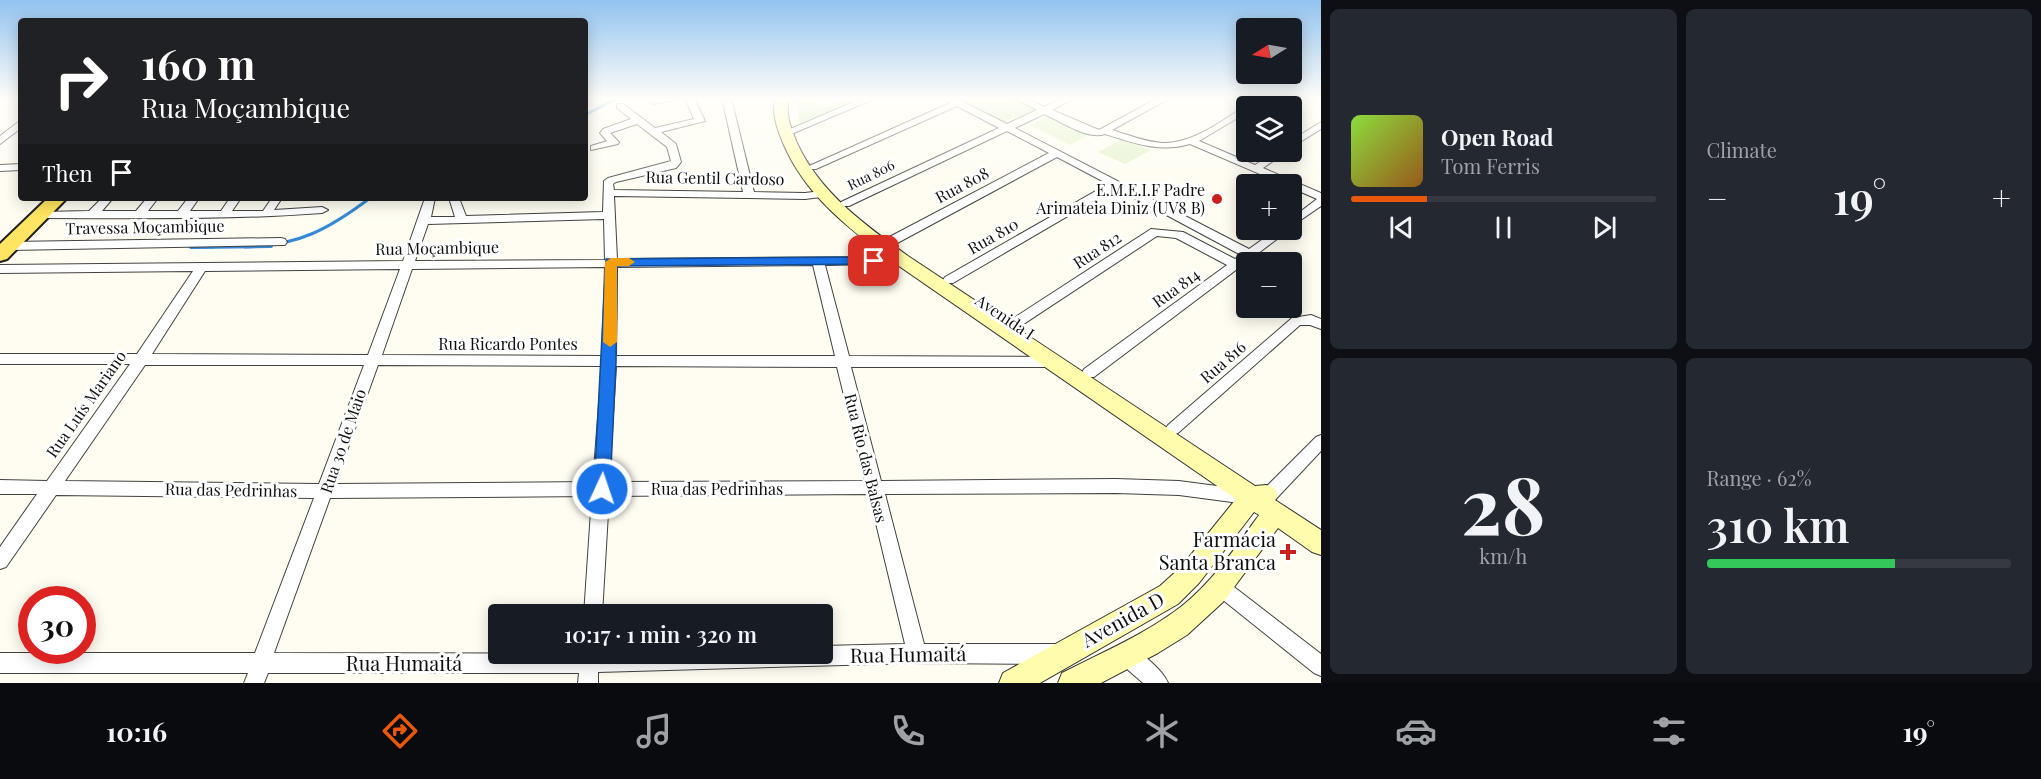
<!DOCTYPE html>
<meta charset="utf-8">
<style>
:root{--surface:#171b24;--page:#242831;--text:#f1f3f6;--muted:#9ea1a6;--line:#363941;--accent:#ea580c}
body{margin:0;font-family:"Playfair Display",serif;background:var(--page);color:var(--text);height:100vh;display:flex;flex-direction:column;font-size:22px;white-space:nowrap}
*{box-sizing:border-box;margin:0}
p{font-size:20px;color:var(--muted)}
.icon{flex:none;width:33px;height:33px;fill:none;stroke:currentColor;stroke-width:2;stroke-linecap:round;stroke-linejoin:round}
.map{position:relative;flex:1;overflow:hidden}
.drawer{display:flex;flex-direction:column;gap:9px;padding:9px;background:#0d0f14;width:720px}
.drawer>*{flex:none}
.top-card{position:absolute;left:18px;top:18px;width:570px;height:183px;border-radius:6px;box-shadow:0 3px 15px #0003;background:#202124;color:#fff;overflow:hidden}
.needle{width:39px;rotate:259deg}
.tools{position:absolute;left:1236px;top:18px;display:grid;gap:12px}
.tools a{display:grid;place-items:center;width:66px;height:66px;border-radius:6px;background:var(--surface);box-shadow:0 3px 15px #0003;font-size:30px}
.speed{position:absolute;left:18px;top:586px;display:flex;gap:12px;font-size:30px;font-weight:700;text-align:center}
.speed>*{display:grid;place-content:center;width:78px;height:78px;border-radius:50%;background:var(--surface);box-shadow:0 3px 15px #0003;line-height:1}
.speed .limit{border:9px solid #d22;background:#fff;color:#111}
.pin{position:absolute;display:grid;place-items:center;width:51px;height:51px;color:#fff;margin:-26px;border-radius:12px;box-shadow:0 3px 9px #0006}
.me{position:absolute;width:66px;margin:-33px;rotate:3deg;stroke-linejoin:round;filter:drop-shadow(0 0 4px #0008)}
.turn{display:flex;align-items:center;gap:21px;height:126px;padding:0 24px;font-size:27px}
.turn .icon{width:78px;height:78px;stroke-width:2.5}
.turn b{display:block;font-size:42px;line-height:51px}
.then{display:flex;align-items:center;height:57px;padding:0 24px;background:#0003;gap:12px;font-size:22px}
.big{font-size:45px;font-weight:600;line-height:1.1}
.drawer .tile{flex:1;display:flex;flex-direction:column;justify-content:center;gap:9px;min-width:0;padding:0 21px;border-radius:9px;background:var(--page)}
.drawer .dial{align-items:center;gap:0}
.dial b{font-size:78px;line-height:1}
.song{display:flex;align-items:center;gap:18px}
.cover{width:72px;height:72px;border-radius:9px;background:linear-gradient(135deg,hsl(90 70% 55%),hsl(30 70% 35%))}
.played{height:6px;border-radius:3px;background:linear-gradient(90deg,var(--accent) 25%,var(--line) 25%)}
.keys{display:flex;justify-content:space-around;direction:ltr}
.heat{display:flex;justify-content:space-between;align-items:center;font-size:33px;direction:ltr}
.charge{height:9px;border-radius:4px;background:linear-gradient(90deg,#34c759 62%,var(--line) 0)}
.drawer .tiles{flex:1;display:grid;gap:9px;grid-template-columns:repeat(2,1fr)}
.trip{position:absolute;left:488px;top:604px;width:345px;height:60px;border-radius:6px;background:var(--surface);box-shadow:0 3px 15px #0003;font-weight:600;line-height:60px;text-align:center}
.menu{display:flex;height:96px;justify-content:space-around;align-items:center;background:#090b0e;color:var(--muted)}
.menu .icon{width:42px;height:42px}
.menu .on{color:var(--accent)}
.menu b{font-size:27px;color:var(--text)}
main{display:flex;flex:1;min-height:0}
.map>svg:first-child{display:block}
.green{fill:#cfedb8}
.pitch{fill:#e2f3ca}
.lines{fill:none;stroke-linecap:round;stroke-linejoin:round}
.stream-far1{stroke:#3489d6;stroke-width:3}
.stream{stroke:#3489d6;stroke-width:4}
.street-casing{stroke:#424242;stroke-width:2}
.secondary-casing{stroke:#313131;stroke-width:2}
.primary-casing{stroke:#202020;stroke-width:4}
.street{fill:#fff;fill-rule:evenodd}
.secondary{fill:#fffcac;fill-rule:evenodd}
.primary{fill:#ffe561;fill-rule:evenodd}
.route{fill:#1a73e8;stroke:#114b97;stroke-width:1.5}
.slow{fill:#f59e0b}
.poi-dot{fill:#c9221d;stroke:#fff;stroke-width:2}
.labels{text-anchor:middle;stroke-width:6;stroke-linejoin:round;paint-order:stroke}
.far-street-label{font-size:14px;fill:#0f0f0f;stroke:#fff}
.street-label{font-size:16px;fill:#0f0f0f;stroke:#fff}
.poi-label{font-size:16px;fill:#0f0f0f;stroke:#fff;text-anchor:end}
.near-poi-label{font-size:20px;fill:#0f0f0f;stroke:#fff;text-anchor:end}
.near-street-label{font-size:20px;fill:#0f0f0f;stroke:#fff}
</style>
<main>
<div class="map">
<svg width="1321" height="683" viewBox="0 0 1321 683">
<rect width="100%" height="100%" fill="#fffdf1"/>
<!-- green -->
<g class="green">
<path d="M 798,98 L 816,98 L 812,100 L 824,108 L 847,98 L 859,99 L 802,122 L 799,122 Z"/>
<path d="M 954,98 L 1013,98 L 1036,109 L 1037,112 L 1001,122 Z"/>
</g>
<!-- pitch -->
<g class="pitch">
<path d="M 1048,116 L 1089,135 L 1070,145 L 1030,125 Z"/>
<path d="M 1124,138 L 1151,150 L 1125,164 L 1098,152 Z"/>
</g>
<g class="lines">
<!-- stream-far1 -->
<g class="stream-far1">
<path d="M 585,115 L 617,98"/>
<path d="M 191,247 L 214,247"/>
<path d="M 245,247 C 298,246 329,229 370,198"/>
</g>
<!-- stream -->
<path class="stream" d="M 191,247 L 271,246"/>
<defs>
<g id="street">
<path d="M 684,98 L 654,104 L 649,101 L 654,98 Z"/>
<path d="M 685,98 L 694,98 L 705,121 L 661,132 L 676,144 L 681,162 L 676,168 L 616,182 L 613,184 L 614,190 L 743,192 L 722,98 L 731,98 L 754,192 L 805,193 L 821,191 L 826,194 L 821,197 L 805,199 L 614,196 L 617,259 L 871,257 L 877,252 L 878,243 L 1049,153 L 1007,131 L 849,206 L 841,206 L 841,202 L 999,128 L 957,106 L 816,169 L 808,169 L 807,167 L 950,103 L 943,98 L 955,98 L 1007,124 L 1037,110 L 1014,98 L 1026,98 L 1044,107 L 1062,98 L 1074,98 L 1052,110 L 1099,130 L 1158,98 L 1170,98 L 1112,130 C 1129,135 1145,142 1162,143 C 1197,144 1230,114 1258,98 L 1269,98 L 1257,106 L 1246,106 L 1246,113 L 1199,141 L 1255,165 L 1275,152 L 1286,152 L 1263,168 L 1321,193 L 1321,206 L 1292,226 L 1292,218 L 1317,199 L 1292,188 L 1292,184 L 1283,184 L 1190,144 C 1159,153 1134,143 1105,134 C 1087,140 1060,121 1044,114 L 1015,128 L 1249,249 L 1276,230 L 1289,230 L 1094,377 L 1084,377 L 1082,373 L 1084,369 L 1227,265 L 1176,238 L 1157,236 L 1010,333 L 1000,333 L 998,330 L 1000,327 L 1151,229 L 1183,232 L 1235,259 L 1241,255 L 1116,188 L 953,283 L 945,283 L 943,280 L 945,277 L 1108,184 L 1057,157 L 888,248 L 889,253 L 878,264 L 825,265 L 849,356 L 1051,357 L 1056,358 L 1058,362 L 1056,366 L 1051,367 L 851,367 L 881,481 L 1116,479 L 1179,481 L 1247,490 L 1253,492 L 1255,497 L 1253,502 L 1247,504 L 1179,495 L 1116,493 L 885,494 L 924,644 L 1054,644 L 1061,647 L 1064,654 L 1061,661 L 1054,664 L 917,663 L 598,672 L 598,683 L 578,683 L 579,673 L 268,673 L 264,683 L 244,683 L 248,673 L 0,673 L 0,653 L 255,653 L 314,498 L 56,495 L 6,567 L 0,569 L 0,547 L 37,494 L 0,494 L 0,480 L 47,481 L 130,364 L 0,364 L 0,354 L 137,354 L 193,271 L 0,273 L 0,265 L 403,261 L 425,198 L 435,198 L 431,217 L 455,217 L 449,198 L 459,198 L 466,216 L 603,212 L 604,181 L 608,178 L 671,161 L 667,147 L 637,124 L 610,133 L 619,142 L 618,144 L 591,150 L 591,146 L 607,141 L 600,133 L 603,129 L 631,119 L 617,108 L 617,104 L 623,104 L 655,128 L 694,119 ZM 604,219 L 605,260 L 415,261 L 428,224 ZM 813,265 L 835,356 L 616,356 L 617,267 ZM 605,267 L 602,356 L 382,355 L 412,269 ZM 400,269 L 368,355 L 152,354 L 205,271 ZM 145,365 L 364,365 L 319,484 L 65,481 ZM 378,365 L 602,366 L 593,482 L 335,484 ZM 616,366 L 837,367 L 865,481 L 609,482 ZM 869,494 L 905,644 L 822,646 L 822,654 L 274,653 L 330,498 L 592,496 L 584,615 L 602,615 L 609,496 Z"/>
<path d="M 863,98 L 876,98 L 789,135 L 781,133 Z"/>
<path d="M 21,120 L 21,128 L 0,144 L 0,136 Z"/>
<path d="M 1321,122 L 1321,129 L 1292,147 L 1292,140 Z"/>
<path d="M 21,164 L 21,170 L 0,171 L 0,165 Z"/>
<path d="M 102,198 L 113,198 L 102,211 L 136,211 L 147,198 L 158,198 L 148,211 L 178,211 L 188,198 L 199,198 L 190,211 L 221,211 L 230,198 L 241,198 L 232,211 L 263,211 L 272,198 L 282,198 L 274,210 L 322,207 L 328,210 L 322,213 C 228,220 134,218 41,218 L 35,215 L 41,212 L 89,211 Z"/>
<path d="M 281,238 L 285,239 L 287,242 L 285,245 L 10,250 L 4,246 L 10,242 Z"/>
<path d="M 1311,315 L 1321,319 L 1321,329 L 1310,325 L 1300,325 L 1178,433 L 1173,435 L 1168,433 L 1165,429 L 1168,425 L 1292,318 Z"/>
<path d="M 1321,435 L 1321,451 L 1275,500 L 1269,502 L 1263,500 L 1261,495 L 1263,490 L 1316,437 Z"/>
<path d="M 1219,578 L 1225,580 L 1321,654 L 1321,676 L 1314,673 L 1213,592 L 1210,586 L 1213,580 Z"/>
<path d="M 1126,645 C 1140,651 1162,669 1168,683 L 1143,683 L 1119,662 L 1116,655 L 1119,648 Z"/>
</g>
<path id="secondary" d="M 775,98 L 789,98 C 785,115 791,128 797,143 C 820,193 864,224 908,256 L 1255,486 L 1266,485 L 1274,488 L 1278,495 L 1275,500 L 1321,530 L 1321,555 L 1312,552 L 1278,528 L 1223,602 L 1187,635 L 1158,653 L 1101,683 L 1058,683 L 1062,673 C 1103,652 1146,634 1182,606 C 1213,581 1236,547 1259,515 L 1254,512 L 1199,583 L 1178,604 L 1040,683 L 999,683 L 1003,673 L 1160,586 L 1181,567 L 1236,499 L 896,264 C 851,230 806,197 783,143 C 777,128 772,115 775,98 Z"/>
<path id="primary" d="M 48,198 L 67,198 L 7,259 L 0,261 L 0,244 Z"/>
</defs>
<!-- street casing -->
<use href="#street" class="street-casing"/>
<!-- secondary casing -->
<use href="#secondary" class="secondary-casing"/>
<!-- primary casing -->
<use href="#primary" class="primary-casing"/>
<!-- street -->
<use href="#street" class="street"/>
<!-- secondary -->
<use href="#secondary" class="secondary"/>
<!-- primary -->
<use href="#primary" class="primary"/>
</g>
<!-- sky -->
<linearGradient id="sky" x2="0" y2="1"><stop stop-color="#92c3ef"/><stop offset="0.51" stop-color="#fffef9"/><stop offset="1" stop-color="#fffef9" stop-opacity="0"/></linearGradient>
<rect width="1321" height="194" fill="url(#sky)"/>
<!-- route -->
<path class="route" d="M 874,257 L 880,261 L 878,264 L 617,266 L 616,362 L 610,489 L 608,494 L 602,496 L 596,494 L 594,489 L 606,259 Z"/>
<!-- slow -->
<path class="slow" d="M 611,258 L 629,258 L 635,262 L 629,266 L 617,266 L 617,342 L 610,347 L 603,342 L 605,262 Z"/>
<!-- markers -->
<g class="poi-dot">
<circle cx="1217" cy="199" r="6"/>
<path d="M1285 543h6v6h6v6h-6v6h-6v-6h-6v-6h6z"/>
</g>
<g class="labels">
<!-- far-street labels -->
<g class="far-street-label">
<text transform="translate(871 175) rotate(-26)" y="5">Rua 806</text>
</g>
<!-- street labels -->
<g class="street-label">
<text transform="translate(715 178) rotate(1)" y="6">Rua Gentil Cardoso</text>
<text transform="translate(962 185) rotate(-28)" y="6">Rua 808</text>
<text transform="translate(145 227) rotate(-1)" y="6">Travessa Moçambique</text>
<text transform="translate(993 236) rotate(-30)" y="6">Rua 810</text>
<text transform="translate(437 248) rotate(-1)" y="6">Rua Moçambique</text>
<text transform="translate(1097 250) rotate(-33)" y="6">Rua 812</text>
<text transform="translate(1176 288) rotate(-36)" y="6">Rua 814</text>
<text transform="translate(1005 317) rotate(34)" y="6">Avenida I</text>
<text x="508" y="350">Rua Ricardo Pontes</text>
<text transform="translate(1223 362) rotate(-41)" y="6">Rua 816</text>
<text transform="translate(86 404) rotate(-55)" y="6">Rua Luís Mariano</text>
<text transform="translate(343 441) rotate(-71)" y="6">Rua 30 de Maio</text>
<text transform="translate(866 458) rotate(76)" y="6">Rua Rio das Balsas</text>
<text x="717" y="495">Rua das Pedrinhas</text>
<text transform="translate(231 490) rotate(1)" y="6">Rua das Pedrinhas</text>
</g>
<!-- poi labels -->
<g class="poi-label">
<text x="1205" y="196">E.M.E.I.F Padre<tspan x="1205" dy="18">Arimateia Diniz (UV8 B)</tspan></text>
</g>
<!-- near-poi labels -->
<g class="near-poi-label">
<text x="1276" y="547">Farmácia<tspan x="1276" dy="23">Santa Branca</tspan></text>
</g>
<!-- near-street labels -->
<g class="near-street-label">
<text transform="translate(1123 620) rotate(-29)" y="7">Avenida D</text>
<text transform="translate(908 655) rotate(-1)" y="7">Rua Humaitá</text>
<text x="404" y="671">Rua Humaitá</text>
</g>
</g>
</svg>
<div class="tools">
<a><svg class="needle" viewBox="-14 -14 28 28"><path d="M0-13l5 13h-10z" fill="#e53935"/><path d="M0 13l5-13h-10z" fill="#9ea1a6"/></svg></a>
<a><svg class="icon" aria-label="layers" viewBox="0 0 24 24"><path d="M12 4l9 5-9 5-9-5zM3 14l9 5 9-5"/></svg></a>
<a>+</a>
<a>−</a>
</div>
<div class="speed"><div class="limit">30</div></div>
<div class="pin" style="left:874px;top:261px;background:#d93025"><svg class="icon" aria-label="arrive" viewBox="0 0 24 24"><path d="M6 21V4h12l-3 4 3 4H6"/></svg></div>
<svg class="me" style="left:602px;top:489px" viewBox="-20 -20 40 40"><circle r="17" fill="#1a73e8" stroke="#fff" stroke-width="3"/><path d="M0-11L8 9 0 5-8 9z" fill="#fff"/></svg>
<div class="trip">10:17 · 1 min · 320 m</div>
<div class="top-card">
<div class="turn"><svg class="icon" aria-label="right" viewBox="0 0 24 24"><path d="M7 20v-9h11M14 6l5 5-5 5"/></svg><div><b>160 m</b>Rua Moçambique</div></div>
<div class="then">Then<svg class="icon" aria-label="arrive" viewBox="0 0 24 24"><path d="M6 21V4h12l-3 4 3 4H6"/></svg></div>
</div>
</div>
<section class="drawer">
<div class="tiles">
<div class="tile">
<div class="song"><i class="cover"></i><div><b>Open Road</b><p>Tom Ferris</p></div></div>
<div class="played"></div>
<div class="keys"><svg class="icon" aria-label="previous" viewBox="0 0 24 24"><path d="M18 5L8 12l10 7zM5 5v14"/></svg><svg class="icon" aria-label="pause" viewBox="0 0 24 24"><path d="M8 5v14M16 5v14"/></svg><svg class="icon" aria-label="next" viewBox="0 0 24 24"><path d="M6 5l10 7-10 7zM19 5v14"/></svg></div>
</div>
<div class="tile"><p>Climate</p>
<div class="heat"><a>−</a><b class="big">19°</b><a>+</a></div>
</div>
<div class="tile dial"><b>28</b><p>km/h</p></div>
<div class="tile"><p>Range · 62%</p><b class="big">310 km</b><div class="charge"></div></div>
</div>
</section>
</main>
<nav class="menu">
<b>10:16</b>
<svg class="icon on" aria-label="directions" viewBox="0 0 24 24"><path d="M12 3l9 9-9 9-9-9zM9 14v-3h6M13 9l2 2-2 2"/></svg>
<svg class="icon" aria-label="music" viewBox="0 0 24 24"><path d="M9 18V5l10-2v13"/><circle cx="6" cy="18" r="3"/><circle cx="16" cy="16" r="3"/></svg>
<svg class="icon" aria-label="phone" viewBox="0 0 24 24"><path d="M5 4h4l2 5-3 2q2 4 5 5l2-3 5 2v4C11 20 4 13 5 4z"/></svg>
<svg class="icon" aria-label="climate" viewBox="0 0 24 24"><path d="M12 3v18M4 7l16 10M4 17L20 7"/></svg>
<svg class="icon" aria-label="car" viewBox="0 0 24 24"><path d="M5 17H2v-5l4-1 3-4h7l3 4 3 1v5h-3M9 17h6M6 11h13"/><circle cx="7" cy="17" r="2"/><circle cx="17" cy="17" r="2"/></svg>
<svg class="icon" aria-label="filters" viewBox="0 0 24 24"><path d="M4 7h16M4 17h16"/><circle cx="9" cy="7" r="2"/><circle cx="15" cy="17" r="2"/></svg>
<b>19°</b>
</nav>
